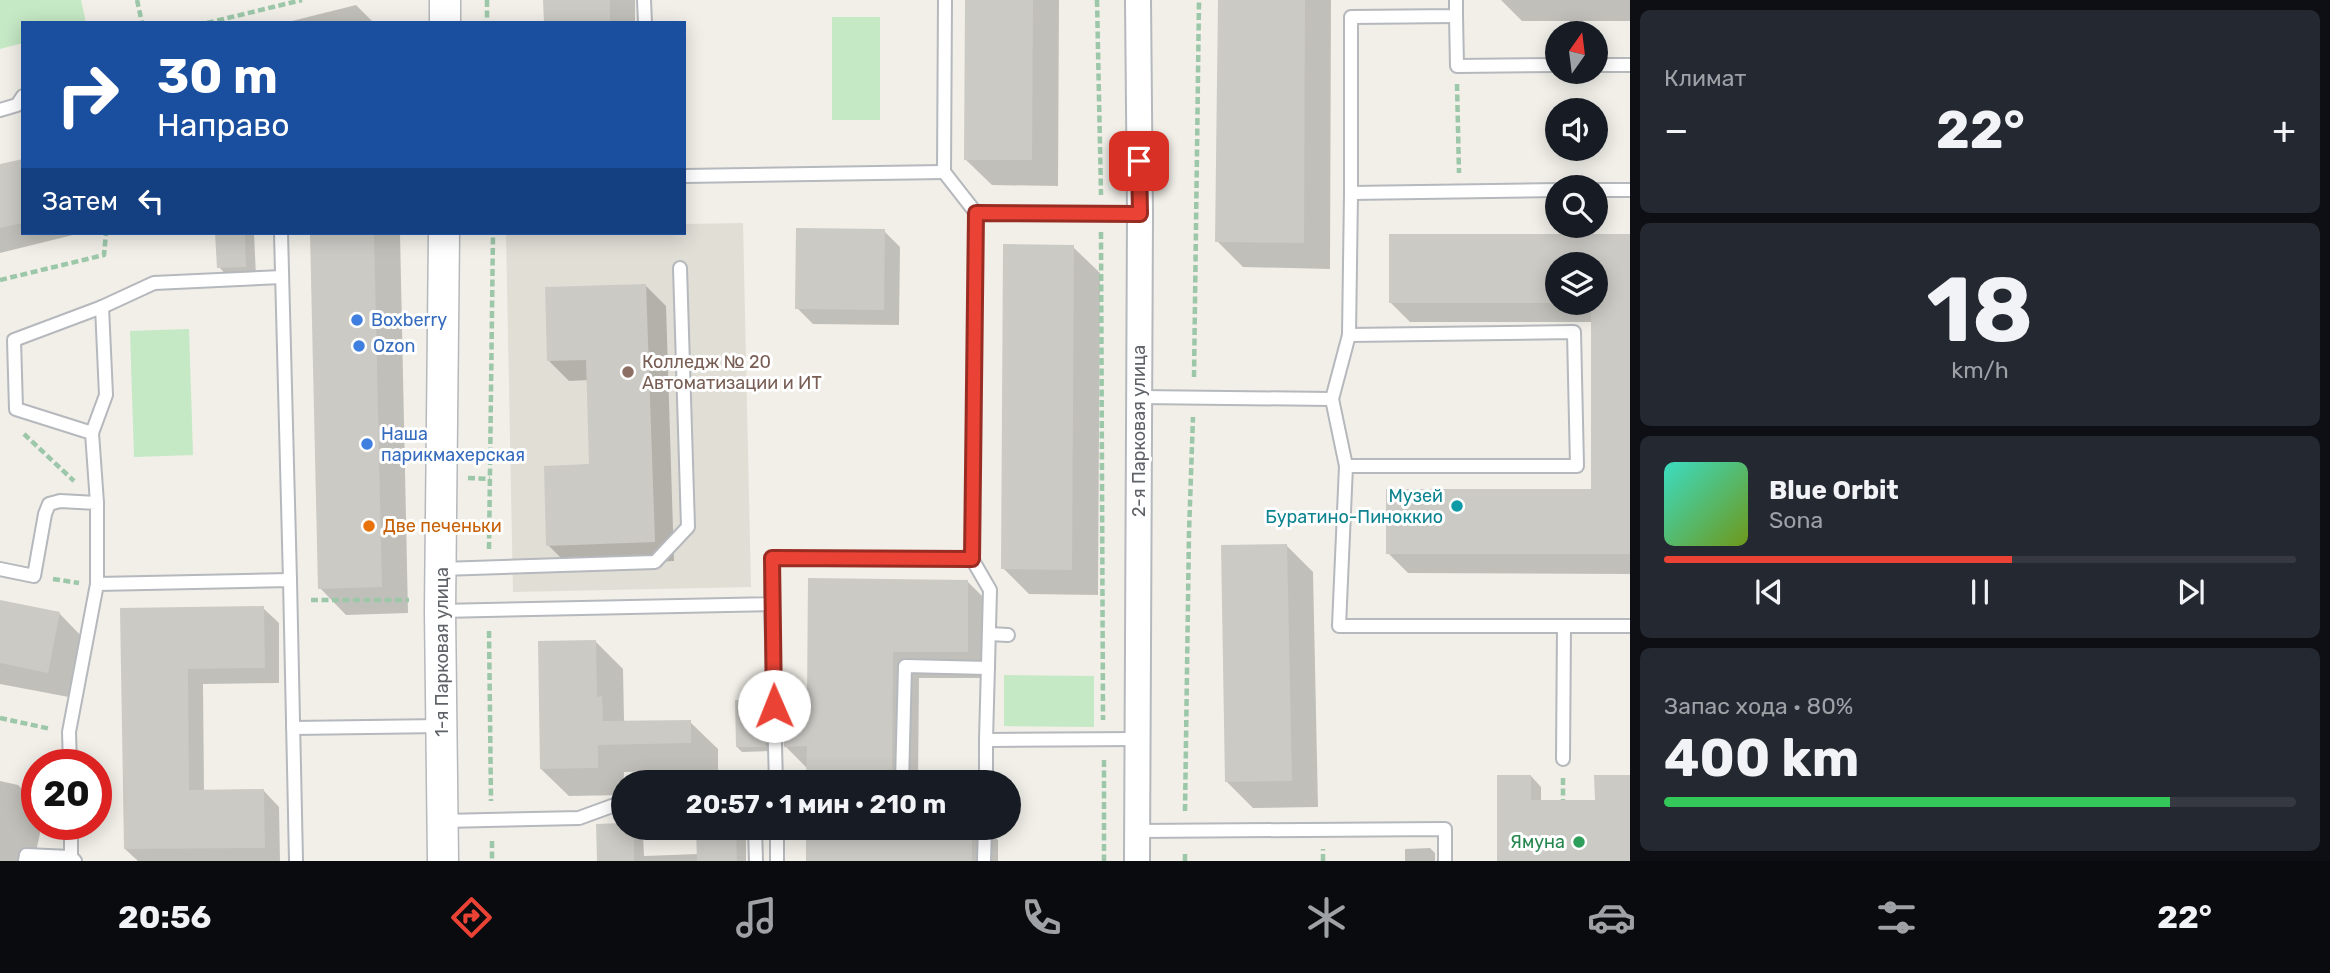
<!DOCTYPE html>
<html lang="ru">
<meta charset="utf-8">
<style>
:root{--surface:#171b24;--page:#242831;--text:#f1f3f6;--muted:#9ea1a6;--line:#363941;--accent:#ea4335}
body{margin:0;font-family:Rubik,sans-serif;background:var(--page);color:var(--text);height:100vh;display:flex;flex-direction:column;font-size:26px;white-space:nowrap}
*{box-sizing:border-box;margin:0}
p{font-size:23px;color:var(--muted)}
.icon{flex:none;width:38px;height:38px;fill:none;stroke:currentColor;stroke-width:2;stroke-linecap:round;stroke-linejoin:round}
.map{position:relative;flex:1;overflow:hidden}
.sheet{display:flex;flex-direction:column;gap:10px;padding:10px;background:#0d0f14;width:700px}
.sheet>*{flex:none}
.top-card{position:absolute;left:21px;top:21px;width:665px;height:214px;border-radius:0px;box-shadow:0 4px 18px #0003;background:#1a4fa0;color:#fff;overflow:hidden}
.needle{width:46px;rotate:14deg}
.tools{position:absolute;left:1545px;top:21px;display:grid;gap:14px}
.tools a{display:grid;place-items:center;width:63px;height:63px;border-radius:50%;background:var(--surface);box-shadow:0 4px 18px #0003;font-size:35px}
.speed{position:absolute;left:21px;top:749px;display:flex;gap:14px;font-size:35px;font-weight:700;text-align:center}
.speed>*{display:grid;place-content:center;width:91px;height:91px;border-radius:50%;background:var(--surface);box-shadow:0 4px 18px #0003;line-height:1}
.speed .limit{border:10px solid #d22;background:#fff;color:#111}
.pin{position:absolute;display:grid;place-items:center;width:60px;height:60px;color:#fff;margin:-30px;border-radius:14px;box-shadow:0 4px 10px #0006}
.me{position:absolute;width:77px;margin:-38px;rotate:359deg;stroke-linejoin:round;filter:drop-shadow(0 0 5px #0008)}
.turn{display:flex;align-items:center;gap:24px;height:147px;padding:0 21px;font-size:32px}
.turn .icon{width:91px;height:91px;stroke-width:2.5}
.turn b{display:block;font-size:49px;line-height:60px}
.then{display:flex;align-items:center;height:66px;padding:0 21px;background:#0003;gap:14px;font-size:26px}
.big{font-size:52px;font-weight:700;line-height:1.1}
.sheet .widget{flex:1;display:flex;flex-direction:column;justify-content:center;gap:10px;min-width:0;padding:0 24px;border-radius:10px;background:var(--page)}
.sheet .dial{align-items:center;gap:0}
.dial b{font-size:91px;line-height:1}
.song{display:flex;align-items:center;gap:21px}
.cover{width:84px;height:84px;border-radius:10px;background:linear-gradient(135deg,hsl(170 70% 55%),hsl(80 70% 35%))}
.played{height:7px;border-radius:4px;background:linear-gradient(90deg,var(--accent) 55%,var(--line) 55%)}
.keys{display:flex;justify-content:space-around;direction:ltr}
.heat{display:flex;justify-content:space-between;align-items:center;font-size:38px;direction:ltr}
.charge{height:10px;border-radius:5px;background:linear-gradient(90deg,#34c759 80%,var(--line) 0)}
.trip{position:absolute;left:611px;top:770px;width:410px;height:70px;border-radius:35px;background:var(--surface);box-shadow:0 4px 18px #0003;font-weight:700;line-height:70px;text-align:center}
.tabs{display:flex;height:112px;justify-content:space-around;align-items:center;background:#090b0e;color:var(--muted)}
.tabs .icon{width:49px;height:49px}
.tabs .active{color:var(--accent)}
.tabs b{font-size:32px;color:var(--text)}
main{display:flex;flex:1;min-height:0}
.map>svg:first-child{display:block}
.education{fill:#e1ded6}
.green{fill:#c5e8c5}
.shadow{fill:#0003;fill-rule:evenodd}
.building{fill:#cccac5;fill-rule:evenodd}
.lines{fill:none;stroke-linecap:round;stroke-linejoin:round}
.service-casing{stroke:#b5b8bc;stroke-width:16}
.minor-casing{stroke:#b5b8bc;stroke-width:28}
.tertiary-casing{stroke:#b5b8bc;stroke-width:33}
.path{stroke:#9cc7a9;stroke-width:4.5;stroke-dasharray:7 3.5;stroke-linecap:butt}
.service{stroke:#fff;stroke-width:12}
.minor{stroke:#fff;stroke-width:24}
.tertiary{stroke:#fff;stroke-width:30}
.route-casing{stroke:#982c22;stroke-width:18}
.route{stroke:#ea4335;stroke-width:12}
.shop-dot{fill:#3f7fe0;stroke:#fff;stroke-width:2.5}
.education-dot{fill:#8d6e63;stroke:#fff;stroke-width:2.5}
.culture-dot{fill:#0f9aa8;stroke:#fff;stroke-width:2.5}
.food-dot{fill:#e8710a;stroke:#fff;stroke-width:2.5}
.leisure-dot{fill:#2e9e5b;stroke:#fff;stroke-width:2.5}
.labels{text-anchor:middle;stroke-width:6;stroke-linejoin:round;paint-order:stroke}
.shop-label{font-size:18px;fill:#366cbe;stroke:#fff;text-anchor:start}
.education-label{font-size:18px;fill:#785e54;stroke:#fff;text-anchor:start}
.street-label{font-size:18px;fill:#5f6368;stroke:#fff}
.culture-label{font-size:18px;fill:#0d838f;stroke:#fff;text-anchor:end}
.food-label{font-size:18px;fill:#c56008;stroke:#fff;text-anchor:start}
.leisure-label{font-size:18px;fill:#27864d;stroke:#fff;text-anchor:end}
</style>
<main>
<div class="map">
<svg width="1630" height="861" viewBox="0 0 1630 861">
<rect width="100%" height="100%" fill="#f1efe8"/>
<!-- education -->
<path class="education" d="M 743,223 L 751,587 L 513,592 L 506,233 L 684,233 L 684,224 Z"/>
<!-- green -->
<g class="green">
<path d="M 0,0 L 81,0 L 86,23 L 23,23 L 23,43 L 0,49 Z"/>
<rect x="832" y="17" width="48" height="103"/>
<path d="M 189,329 L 193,455 L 134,457 L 130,331 Z"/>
<path d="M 1004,675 L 1094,676 L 1094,727 L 1004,726 Z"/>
</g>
<!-- shadow -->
<g class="shadow">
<rect x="545" y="0" width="90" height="23"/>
<path d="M 967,0 L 1059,0 L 1058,186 L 992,185 L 965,159 Z"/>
<path d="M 1220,0 L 1331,0 L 1330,269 L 1243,267 L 1217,241 Z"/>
<path d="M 1501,0 L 1630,0 L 1630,21 L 1522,21 Z"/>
<path d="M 356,5 L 374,23 L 284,23 Z"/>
<path d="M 23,160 L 23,233 L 81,233 L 0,253 L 0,166 Z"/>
<path d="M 884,231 L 900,247 L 899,325 L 813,324 L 797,308 Z"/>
<path d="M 217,233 L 254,233 L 256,277 L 229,278 L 219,267 Z"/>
<path d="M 312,233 L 400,233 L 408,613 L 346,615 L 320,588 Z"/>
<path d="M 1630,236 L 1630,574 L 1408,573 L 1388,553 L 1593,491 L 1593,322 L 1410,322 L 1390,302 ZM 1558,264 L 1596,264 L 1596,303 L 1558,303 Z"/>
<path d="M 1073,247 L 1100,273 L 1098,595 L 1029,594 L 1003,568 Z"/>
<path d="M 646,286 L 666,306 L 674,561 L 568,565 L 548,545 L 591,466 L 588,380 L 569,381 L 549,361 Z"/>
<path d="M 1287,546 L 1313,572 L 1318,807 L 1253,808 L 1226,781 Z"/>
<path d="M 967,581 L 994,608 L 994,678 L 919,678 L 918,782 L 808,782 L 808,769 L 785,746 L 809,700 Z"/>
<path d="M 0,602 L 59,613 L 85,640 L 74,698 L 0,684 Z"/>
<path d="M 263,608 L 279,623 L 279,683 L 203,684 L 204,791 L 264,791 L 279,807 L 280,861 L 138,861 L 125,849 L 122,609 Z"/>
<path d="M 595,641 L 623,669 L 624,720 L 626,723 L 690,722 L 718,749 L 718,770 L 624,772 L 623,795 L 569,796 L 541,769 Z"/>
<path d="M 764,701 L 769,706 L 770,751 L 742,752 L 737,747 Z"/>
<path d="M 1531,776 L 1541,787 L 1541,802 L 1630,861 L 1499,861 Z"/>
<path d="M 0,781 L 18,785 L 37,804 L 37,824 L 42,824 L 34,861 L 0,861 Z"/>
<path d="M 623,825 L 623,828 L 636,828 L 643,835 L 644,856 L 698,854 L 698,828 L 740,828 L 746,833 L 746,861 L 599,861 Z"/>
<path d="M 808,828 L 985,828 L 998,840 L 998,861 L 808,861 Z"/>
<path d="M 1430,848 L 1435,853 L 1435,861 L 1405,861 L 1405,849 Z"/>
</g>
<!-- building -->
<g class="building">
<path d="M 543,0 L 610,0 L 610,23 L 544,23 Z"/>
<path d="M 965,0 L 1033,0 L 1032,160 L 964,160 Z"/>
<path d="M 1218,0 L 1305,0 L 1304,243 L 1215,242 Z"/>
<path d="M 23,159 L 23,223 L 0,228 L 0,164 Z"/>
<path d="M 796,228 L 885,229 L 884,310 L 795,309 Z"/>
<path d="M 215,233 L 245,233 L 246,267 L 217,268 Z"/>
<path d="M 310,233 L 374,233 L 382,587 L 318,589 Z"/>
<path d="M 1389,234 L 1630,234 L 1630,554 L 1386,554 L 1386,489 L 1591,489 L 1591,303 L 1389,303 ZM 1558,264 L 1596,264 L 1596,303 L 1558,303 Z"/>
<path d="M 1003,244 L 1074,245 L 1072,570 L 1001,569 Z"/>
<path d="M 646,284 L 655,542 L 546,546 L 544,466 L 589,464 L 586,360 L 547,361 L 545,287 Z"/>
<path d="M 1287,544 L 1292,781 L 1225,782 L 1221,545 Z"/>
<path d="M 808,578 L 968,580 L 968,652 L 893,652 L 892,782 L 806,782 L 807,746 L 784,747 L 782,699 L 807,699 Z"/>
<path d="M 0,600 L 60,612 L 48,673 L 0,663 Z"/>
<path d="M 264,606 L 265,668 L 188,669 L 189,790 L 264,789 L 265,848 L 124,849 L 120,608 Z"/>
<path d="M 596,640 L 597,697 L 602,696 L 603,721 L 691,720 L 691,743 L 598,745 L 598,768 L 540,769 L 538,641 Z"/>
<path d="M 765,699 L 766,747 L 736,747 L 735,700 Z"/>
<path d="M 1497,775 L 1531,775 L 1531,800 L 1595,800 L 1594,775 L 1630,775 L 1630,861 L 1497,861 Z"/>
<path d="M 623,823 L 623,828 L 634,828 L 634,861 L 597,861 L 596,824 Z"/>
<path d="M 696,828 L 736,828 L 737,861 L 697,861 Z"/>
<rect x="806" y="828" width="166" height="33"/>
</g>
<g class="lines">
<defs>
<g id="service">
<path d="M 644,0 L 645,23"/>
<path d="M 945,0 L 944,172 L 976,213"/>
<path d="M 1456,0 L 1456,16 L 1351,17 L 1351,193 L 1558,190"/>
<path d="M 1456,16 L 1457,66 L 1558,65"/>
<path d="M 1596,65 L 1630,65"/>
<path d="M 0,110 L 17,105 L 23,96"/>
<path d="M 684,176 L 944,172"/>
<path d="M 1596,190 L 1630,190"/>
<path d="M 281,233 L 290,580"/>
<path d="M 1139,397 L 1332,399 L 1346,466 L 1339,626 L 1630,626"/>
<path d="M 1332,399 L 1349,335 L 1351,193"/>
<path d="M 92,433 L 106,395 L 102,307 L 154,283 L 282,277"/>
<path d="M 1346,466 L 1577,466 L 1574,332 L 1349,335"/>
<path d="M 97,503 L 92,433 L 16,409 L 14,340 L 102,307"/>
<path d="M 0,569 L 34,576 L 45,514 L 49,504 L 60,501 L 97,503 L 97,584"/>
<path d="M 441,569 L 655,562 L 688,527 L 680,268"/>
<path d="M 771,604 L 776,782"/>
<path d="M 440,611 L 771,604 L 772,558 L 972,559"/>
<path d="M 989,634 L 1008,635"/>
<path d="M 293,728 L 442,726"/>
<path d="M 1136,739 L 986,740 L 990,590 L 972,559 L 976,213 L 1140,214"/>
<path d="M 1563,759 L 1564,626"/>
<path d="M 70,765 L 69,732 L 97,584 L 290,580 L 296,861"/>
<path d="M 902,782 L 905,666 L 988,668"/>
<path d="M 986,782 L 986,740"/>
<path d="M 443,821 L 579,818 L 623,802"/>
<path d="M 71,824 L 71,857 L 75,861"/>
<path d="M 755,828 L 756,861"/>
<path d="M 777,828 L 777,861"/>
<path d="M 1137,831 L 1445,829 L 1445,861"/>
<path d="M 25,861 L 26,855 L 71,857"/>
<path d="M 984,861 L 985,828"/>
</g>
<path id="minor" d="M 1137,861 L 1140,214 L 1138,0"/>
<g id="tertiary">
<path d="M 445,0 L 445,23"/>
<path d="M 443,861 L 440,611 L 444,233"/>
</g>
</defs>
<!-- service casing -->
<use href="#service" class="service-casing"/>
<!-- minor casing -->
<use href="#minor" class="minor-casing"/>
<!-- tertiary casing -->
<use href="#tertiary" class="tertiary-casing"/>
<!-- path -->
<g class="path">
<path d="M 137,0 L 142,23"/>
<path d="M 487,0 L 487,23"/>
<path d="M 1097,0 L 1101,195"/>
<path d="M 207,23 L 302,0"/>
<path d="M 1457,84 L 1459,173"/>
<path d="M 1101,232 L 1103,720"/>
<path d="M 0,280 L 104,255 L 106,233"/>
<path d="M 1194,377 L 1199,0"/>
<path d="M 24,434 L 74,481"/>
<path d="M 468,478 L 490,479"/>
<path d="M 489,549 L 493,233"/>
<path d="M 53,579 L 79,583"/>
<path d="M 311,600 L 409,600"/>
<path d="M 489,631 L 491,801"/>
<path d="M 0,718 L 51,729"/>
<path d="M 1104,760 L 1104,861"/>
<path d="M 1563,778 L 1563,800"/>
<path d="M 1185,811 L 1189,532 L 1193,417"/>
<path d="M 492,841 L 492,861"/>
<path d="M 1185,861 L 1185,851"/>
<path d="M 1323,861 L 1323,849"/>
</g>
<!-- service -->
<use href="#service" class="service"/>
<!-- minor -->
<use href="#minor" class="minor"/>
<!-- tertiary -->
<use href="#tertiary" class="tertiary"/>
</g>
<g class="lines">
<defs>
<path id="route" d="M 774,706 L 772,558 L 972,559 L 976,213 L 1140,214 L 1139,161"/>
</defs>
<!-- route casing -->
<use href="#route" class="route-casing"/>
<!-- route -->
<use href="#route" class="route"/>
</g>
<!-- markers -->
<g class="shop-dot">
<circle cx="357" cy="320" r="7"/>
<circle cx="359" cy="346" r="7"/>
<circle cx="367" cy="444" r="7"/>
</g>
<circle class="education-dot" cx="628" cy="372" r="7"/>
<circle class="culture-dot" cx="1457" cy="506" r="7"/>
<circle class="food-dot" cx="369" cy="526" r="7"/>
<circle class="leisure-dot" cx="1579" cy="842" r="7"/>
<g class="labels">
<!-- shop labels -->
<g class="shop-label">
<text x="371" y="326">Boxberry</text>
<text x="373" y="352">Ozon</text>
<text x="381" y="440">Наша<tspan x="381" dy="21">парикмахерская</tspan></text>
</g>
<!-- education labels -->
<g class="education-label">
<text x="642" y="368">Колледж № 20<tspan x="642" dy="21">Автоматизации и ИТ</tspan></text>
</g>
<!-- street labels -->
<g class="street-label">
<text transform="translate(1139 431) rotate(-90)" y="6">2-я Парковая улица</text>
<text transform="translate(442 652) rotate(-90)" y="6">1-я Парковая улица</text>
</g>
<!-- culture labels -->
<g class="culture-label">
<text x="1443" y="502">Музей<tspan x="1443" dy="21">Буратино-Пиноккио</tspan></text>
</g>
<!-- food labels -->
<g class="food-label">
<text x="383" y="532">Две печеньки</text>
</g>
<!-- leisure labels -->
<g class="leisure-label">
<text x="1565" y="848">Ямуна</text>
</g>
</g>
</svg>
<div class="tools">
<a><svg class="needle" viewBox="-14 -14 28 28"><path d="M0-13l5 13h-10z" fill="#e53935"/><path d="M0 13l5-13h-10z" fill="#9ea1a6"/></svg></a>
<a><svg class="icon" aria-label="sound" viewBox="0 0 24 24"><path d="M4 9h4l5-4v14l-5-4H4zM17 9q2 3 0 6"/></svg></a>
<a><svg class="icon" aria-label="search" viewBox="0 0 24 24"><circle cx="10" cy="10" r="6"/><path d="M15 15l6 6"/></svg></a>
<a><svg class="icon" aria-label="layers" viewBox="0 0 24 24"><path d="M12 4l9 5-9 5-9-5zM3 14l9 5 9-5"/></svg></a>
</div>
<div class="speed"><div class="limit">20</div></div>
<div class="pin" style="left:1139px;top:161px;background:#d93025"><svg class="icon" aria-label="arrive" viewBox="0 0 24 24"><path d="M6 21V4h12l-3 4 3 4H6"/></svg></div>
<svg class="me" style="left:774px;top:706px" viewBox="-20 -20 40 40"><circle r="19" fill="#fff"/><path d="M0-13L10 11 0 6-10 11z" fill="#ea4335"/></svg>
<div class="trip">20:57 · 1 мин · 210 m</div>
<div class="top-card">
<div class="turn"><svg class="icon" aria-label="right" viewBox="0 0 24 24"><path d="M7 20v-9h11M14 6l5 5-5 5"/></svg><div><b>30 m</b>Направо</div></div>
<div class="then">Затем<svg class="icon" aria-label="left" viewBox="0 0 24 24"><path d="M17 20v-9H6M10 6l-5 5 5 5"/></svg></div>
</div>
</div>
<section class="sheet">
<div class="widget"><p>Климат</p>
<div class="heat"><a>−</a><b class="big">22°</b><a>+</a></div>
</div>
<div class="widget dial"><b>18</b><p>km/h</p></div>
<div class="widget">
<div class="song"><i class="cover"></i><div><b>Blue Orbit</b><p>Sona</p></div></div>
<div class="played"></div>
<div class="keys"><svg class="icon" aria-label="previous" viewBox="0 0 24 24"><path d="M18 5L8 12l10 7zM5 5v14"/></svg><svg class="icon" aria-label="pause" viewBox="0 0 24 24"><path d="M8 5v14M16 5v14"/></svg><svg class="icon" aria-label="next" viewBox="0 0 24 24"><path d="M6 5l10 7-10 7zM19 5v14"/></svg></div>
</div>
<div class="widget"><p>Запас хода · 80%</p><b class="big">400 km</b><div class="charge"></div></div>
</section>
</main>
<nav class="tabs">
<b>20:56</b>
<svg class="icon active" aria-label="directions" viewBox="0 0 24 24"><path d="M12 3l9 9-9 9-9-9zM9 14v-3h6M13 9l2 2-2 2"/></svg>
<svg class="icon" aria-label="music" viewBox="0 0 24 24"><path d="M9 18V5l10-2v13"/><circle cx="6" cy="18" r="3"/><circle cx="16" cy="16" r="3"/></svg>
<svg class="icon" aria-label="phone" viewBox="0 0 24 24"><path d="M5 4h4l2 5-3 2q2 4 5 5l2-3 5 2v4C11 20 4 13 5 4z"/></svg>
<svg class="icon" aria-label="climate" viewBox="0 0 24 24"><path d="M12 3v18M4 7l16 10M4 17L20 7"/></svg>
<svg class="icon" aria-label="car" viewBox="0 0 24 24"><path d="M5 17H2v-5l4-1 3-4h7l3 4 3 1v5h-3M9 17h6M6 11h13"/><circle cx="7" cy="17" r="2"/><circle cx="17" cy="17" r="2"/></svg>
<svg class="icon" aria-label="filters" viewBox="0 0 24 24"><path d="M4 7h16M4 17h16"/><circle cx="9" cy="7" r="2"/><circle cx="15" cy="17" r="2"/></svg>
<b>22°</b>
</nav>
